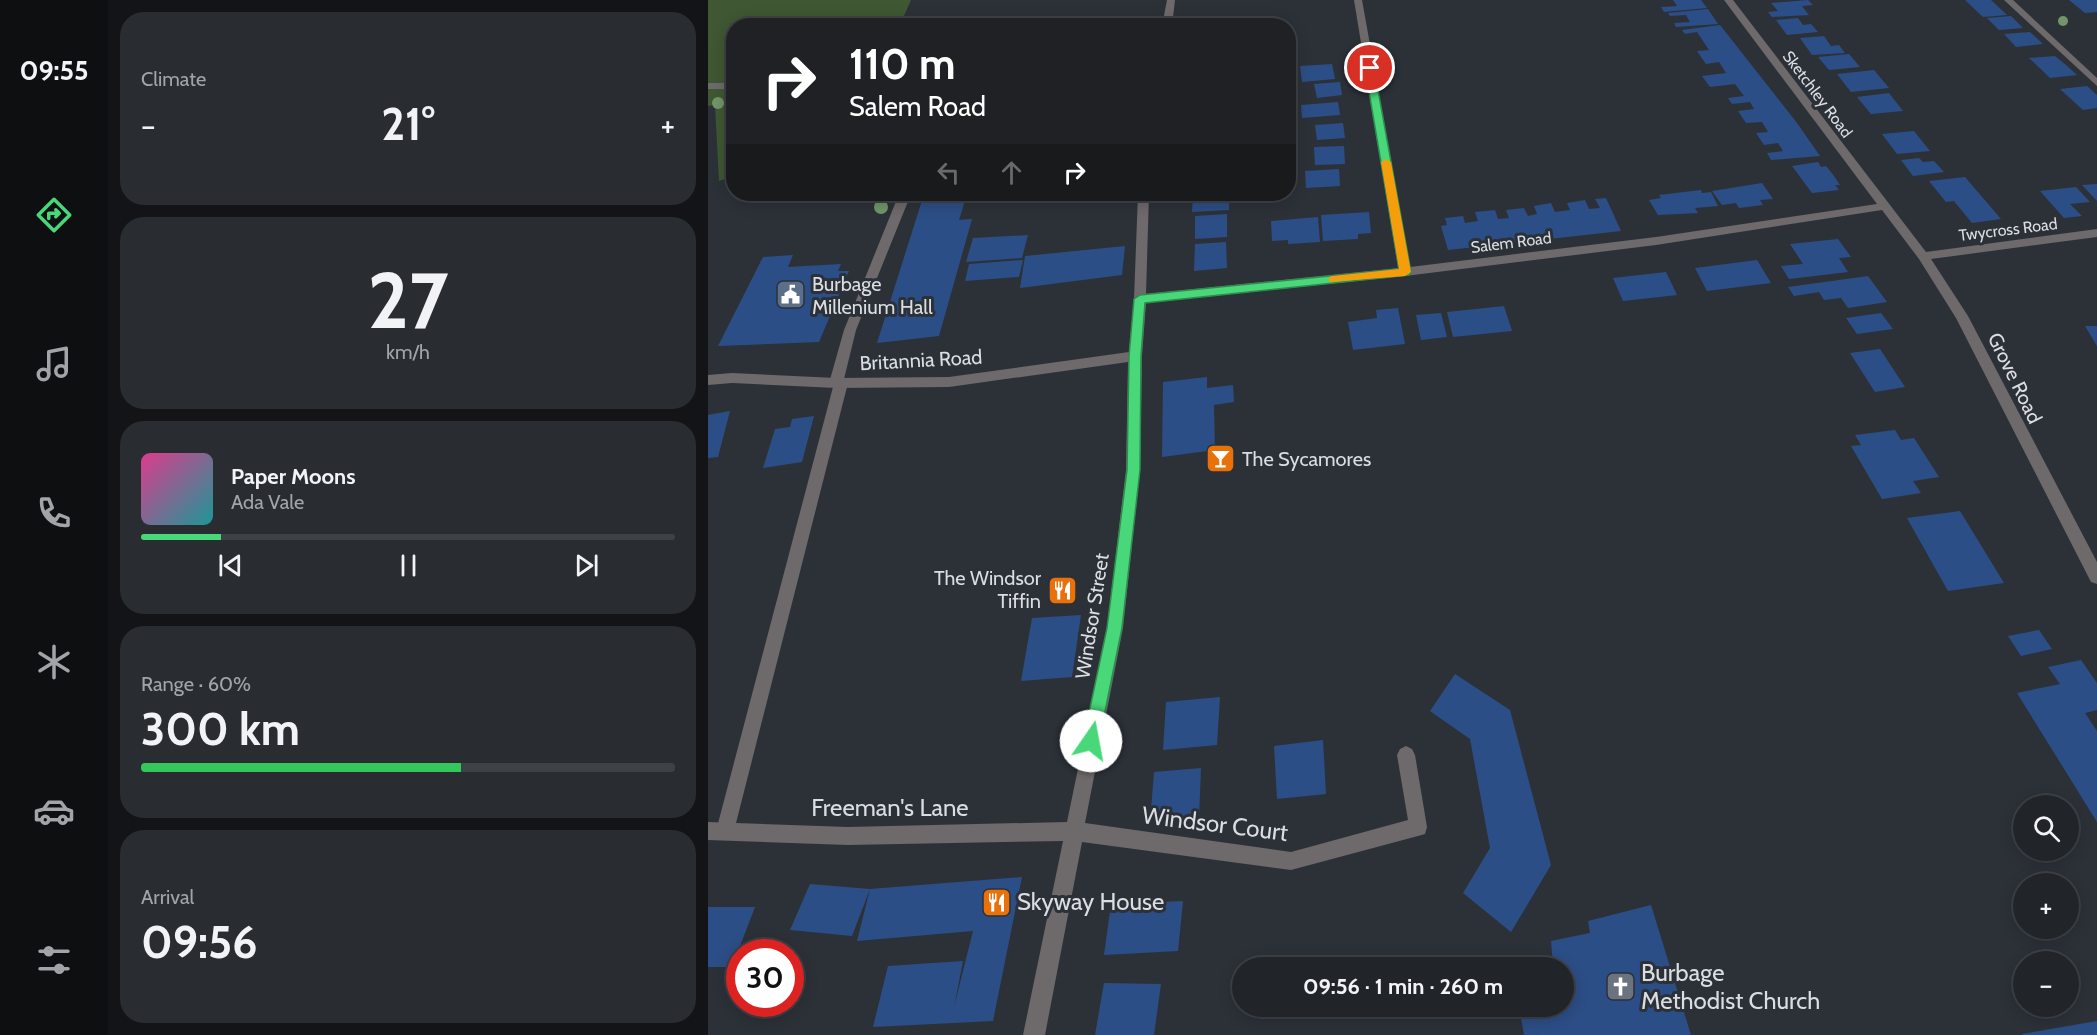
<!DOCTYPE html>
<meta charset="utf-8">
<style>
:root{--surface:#21252a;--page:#292d32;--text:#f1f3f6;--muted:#a2a5a8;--line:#3e4247;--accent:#48d779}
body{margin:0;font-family:Cabin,sans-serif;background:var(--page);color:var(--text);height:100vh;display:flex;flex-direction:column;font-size:22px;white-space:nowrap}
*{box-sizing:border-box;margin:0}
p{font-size:20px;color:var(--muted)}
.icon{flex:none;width:33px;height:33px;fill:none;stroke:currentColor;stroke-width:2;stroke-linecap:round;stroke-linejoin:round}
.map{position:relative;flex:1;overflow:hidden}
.details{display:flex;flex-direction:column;gap:12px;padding:12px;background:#121417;width:600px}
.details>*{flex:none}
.hud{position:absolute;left:18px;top:18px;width:570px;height:183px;border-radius:24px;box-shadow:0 3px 15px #0003,0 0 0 2px var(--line);background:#202124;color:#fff;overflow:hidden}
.controls{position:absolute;left:1305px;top:795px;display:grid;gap:12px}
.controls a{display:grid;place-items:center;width:66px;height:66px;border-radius:50%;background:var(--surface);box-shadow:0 3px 15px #0003,0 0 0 2px var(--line);font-size:30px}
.speed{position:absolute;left:18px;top:939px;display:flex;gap:12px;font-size:30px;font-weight:700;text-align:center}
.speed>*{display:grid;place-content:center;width:78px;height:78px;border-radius:50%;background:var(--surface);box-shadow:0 3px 15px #0003,0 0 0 2px var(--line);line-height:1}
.speed .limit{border:9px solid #d22;background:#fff;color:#111}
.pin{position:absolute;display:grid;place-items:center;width:51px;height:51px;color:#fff;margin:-26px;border:3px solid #fff;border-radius:50%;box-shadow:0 2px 6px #0007}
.me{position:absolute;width:66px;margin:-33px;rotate:12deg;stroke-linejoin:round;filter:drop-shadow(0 0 4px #0008)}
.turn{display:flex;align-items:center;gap:21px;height:126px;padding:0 24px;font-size:27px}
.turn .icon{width:78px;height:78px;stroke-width:2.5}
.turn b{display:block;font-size:42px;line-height:51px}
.lanes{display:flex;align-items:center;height:57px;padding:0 24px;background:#0003;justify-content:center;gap:30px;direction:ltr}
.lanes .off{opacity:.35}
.big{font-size:45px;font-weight:800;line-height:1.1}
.details .tile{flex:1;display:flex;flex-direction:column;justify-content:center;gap:9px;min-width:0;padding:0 21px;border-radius:24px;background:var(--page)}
.details .dial{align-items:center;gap:0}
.dial b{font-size:78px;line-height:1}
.song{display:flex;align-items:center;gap:18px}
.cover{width:72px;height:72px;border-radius:9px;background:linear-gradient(135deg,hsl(330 70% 55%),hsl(180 70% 35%))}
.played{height:6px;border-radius:3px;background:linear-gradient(90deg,var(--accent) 15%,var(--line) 15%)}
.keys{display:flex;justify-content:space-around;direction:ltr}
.heat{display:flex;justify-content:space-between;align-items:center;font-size:33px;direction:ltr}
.charge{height:9px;border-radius:4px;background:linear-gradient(90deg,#34c759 60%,var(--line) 0)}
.trip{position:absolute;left:524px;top:957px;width:342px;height:60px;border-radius:30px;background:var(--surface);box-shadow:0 3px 15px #0003,0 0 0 2px var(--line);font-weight:800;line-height:60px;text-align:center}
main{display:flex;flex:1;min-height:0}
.dock{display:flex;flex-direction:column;width:108px;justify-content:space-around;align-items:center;background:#0d0f11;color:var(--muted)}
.dock .icon{width:42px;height:42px}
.dock .current{color:var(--accent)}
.dock b{font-size:27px;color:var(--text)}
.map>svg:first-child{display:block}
.green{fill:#3f5733}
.building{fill:#2c4e86}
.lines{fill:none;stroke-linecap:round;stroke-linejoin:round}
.lane{fill:#6e696b;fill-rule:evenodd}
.street{fill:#6e696b;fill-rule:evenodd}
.tree{fill:#719568}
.route{fill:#48d779;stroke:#2f8c4f;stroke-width:1.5}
.slow{fill:#f59e0b}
.labels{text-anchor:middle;stroke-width:6;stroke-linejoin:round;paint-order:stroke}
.far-street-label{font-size:16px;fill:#dadde2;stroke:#2c3138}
.poi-label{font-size:20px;fill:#dadde2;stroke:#2c3138;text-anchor:start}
.street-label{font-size:20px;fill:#dadde2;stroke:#2c3138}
.near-street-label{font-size:24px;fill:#dadde2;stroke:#2c3138}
.near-poi-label{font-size:24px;fill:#dadde2;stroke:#2c3138;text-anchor:start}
</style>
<main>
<nav class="dock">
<b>09:55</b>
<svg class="icon current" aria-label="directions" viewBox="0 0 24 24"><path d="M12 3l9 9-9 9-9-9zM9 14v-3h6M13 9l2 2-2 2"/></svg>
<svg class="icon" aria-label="music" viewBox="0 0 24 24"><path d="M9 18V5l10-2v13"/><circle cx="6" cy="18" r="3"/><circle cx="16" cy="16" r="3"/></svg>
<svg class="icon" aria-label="phone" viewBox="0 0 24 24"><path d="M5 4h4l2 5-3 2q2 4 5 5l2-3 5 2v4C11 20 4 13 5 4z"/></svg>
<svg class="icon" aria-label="climate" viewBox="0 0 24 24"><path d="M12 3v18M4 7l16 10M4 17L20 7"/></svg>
<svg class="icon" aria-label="car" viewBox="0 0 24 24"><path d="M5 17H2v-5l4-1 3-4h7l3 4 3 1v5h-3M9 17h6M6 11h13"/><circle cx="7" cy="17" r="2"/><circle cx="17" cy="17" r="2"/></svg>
<svg class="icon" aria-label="filters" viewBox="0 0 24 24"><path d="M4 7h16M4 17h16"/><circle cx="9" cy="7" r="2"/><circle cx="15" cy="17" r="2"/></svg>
</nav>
<section class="details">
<div class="tile"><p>Climate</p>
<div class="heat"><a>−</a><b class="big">21°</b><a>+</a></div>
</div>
<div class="tile dial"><b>27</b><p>km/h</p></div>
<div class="tile">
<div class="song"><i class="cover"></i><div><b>Paper Moons</b><p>Ada Vale</p></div></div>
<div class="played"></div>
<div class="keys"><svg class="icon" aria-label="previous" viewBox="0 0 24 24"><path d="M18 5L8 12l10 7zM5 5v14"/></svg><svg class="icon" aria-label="pause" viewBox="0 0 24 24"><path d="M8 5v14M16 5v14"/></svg><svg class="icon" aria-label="next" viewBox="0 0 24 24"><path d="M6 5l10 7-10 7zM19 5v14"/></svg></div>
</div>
<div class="tile"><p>Range · 60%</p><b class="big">300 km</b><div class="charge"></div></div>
<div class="tile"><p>Arrival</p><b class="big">09:56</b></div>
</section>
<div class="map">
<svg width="1389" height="1035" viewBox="0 0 1389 1035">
<rect width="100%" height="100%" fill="#2c3138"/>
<!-- green -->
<path class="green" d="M 0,0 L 208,0 L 203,0 L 192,25 L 26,26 L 25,176 L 11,181 L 7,105 L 0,106 Z"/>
<!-- building -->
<g class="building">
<path d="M 965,0 L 993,0 L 999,8 L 956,12 L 953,7 L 969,6 Z"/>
<path d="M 1100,0 L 1105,5 L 1094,6 L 1101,15 L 1064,17 L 1060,12 L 1070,11 L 1063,3 Z"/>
<path d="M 1257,0 L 1283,0 L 1299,15 L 1275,17 Z"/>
<path d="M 1361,0 L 1389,0 L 1389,12 L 1377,13 Z"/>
<path d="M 1000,9 L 1010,24 L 968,27 L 966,23 L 982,22 L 978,15 L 962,16 L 960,13 Z"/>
<path d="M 205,16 L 216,16 L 211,26 L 200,26 Z"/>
<path d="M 1303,16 L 1315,28 L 1291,30 L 1279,18 Z"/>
<path d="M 1090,18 L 1095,25 L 1103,24 L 1110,32 L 1079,35 L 1068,20 Z"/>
<path d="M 1012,25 L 1089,123 L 1112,156 L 1063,160 L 1059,153 L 1075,151 L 1070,143 L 1056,145 L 1048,133 L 1060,132 L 1054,122 L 1038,123 L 1030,111 L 1046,109 L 1042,102 L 1024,104 L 1020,98 L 1036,96 L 1027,84 L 1002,87 L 994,76 L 1018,73 L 1011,62 L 998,64 L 993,57 L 989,51 L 1001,50 L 989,32 L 977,34 L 974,30 Z"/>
<path d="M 1322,32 L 1335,44 L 1308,47 L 1296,34 Z"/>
<path d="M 1116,36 L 1123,46 L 1131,45 L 1137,53 L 1104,55 L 1092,38 Z"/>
<path d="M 1141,54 L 1152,67 L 1121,70 L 1110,57 Z"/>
<path d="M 1347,56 L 1358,65 L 1369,75 L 1342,78 L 1321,58 Z"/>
<path d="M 624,64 L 627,79 L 594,82 L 592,66 Z"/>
<path d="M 1166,70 L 1181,88 L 1143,92 L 1129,74 Z"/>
<path d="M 632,82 L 634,95 L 609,98 L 606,84 Z"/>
<path d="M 1379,86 L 1389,95 L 1389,108 L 1375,110 L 1352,89 Z"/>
<path d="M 1181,93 L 1195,111 L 1163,114 L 1149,97 Z"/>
<path d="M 630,102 L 632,115 L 594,118 L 593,105 Z"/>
<path d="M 635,123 L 637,138 L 609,140 L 607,125 Z"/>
<path d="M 1206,131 L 1222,151 L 1189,154 L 1174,134 Z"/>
<path d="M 636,146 L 637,164 L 607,165 L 606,147 Z"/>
<path d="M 1211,158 L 1215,162 L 1226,161 L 1236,172 L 1205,176 L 1193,160 Z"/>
<path d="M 1110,162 L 1113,167 L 1118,166 L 1126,176 L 1132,185 L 1127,185 L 1131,190 L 1104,193 L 1084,166 Z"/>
<path d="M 631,169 L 632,186 L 598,188 L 597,171 Z"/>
<path d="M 1257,177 L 1293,219 L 1264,223 L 1246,201 L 1238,202 L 1221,181 Z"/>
<path d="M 1054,183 L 1065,199 L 1052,200 L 1055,205 L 1031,208 L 1028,203 L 1014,205 L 1004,191 Z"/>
<path d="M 1389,184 L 1389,201 L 1374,185 Z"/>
<path d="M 1368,187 L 1382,202 L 1362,204 L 1374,216 L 1356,218 L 1332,191 Z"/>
<path d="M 993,190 L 994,193 L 1003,192 L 1010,206 L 987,208 L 990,213 L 950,215 L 941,200 L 953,198 L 951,195 Z"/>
<path d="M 216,194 L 259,194 L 251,220 L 264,219 L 231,336 L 169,343 Z"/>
<path d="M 485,194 L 521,194 L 521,210 L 484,212 Z"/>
<path d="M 898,198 L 913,231 L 740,250 L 733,226 L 739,225 L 737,218 L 755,216 L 757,223 L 770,221 L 767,212 L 787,210 L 790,219 L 801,218 L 798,210 L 816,208 L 820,216 L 829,214 L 826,206 L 843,203 L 847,212 L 862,210 L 859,203 L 877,200 L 881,209 L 892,208 L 887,199 Z"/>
<path d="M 661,212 L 663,233 L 650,234 L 650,239 L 615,241 L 613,215 Z"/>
<path d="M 519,214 L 519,237 L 487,239 L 487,216 Z"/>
<path d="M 610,217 L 612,242 L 580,244 L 580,240 L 564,241 L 563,221 Z"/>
<path d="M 320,235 L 314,258 L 258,262 L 265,238 Z"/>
<path d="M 1130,239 L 1143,257 L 1131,258 L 1140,272 L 1081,279 L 1073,266 L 1095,264 L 1082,244 Z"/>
<path d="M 518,242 L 519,268 L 486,271 L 487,244 Z"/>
<path d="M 417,246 L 414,275 L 312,288 L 317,256 Z"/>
<path d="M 85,255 L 80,267 L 133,264 L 130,271 L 141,271 L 111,342 L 10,346 L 55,257 Z"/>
<path d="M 315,260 L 311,277 L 257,281 L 261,264 Z"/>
<path d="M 1049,260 L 1063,283 L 999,291 L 987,268 Z"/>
<path d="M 958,272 L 969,295 L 915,301 L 905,278 Z"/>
<path d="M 1160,276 L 1179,302 L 1140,308 L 1133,298 L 1116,300 L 1111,292 L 1086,296 L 1080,287 Z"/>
<path d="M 796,306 L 804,331 L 745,337 L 739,312 Z"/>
<path d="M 690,308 L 697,344 L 645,350 L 640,322 L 669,318 L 668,310 Z"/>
<path d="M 733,313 L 739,337 L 713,340 L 708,315 Z"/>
<path d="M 1173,313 L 1185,329 L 1149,334 L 1138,318 Z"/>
<path d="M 1377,326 L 1389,326 L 1389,346 Z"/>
<path d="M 1172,349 L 1197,387 L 1167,392 L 1142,353 Z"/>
<path d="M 499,377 L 499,388 L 525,385 L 526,402 L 506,405 L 507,450 L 454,457 L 455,382 Z"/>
<path d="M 22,411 L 10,457 L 0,458 L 0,415 Z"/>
<path d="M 106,416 L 94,462 L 55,468 L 67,429 L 82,427 L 84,419 Z"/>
<path d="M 1187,430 L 1193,440 L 1206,438 L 1231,477 L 1205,481 L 1213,493 L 1174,499 L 1143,446 L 1153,445 L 1147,435 Z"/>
<path d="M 1252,511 L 1296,583 L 1240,591 L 1199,518 Z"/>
<path d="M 373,615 L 364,677 L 313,681 L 324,618 Z"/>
<path d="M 1331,630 L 1344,649 L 1313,656 L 1300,636 Z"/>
<path d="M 1373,660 L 1389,683 L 1389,710 L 1377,713 L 1389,731 L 1389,822 L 1309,693 L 1352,684 L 1340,667 Z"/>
<path d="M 747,674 L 802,710 L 843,865 L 803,932 L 755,893 L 782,848 L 762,739 L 722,711 Z"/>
<path d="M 512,697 L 509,745 L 455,750 L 458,702 Z"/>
<path d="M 615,740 L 618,794 L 569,799 L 566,746 Z"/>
<path d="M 493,768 L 491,818 L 442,822 L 446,772 Z"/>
<path d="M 314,877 L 285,1021 L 165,1027 L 180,966 L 255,961 L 246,1007 L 265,931 L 149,941 L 162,889 L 144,936 L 82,930 L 102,884 L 162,889 Z"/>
<path d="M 475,901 L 470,951 L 396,955 L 403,904 Z"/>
<path d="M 943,905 L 983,1035 L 816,1035 L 811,1006 L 855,1006 L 855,968 L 836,968 L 845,965 L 843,941 L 882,933 L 880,921 Z"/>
<path d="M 0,907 L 47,907 L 24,967 L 0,967 Z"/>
<path d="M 396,983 L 453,984 L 446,1035 L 387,1035 Z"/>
<path d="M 1389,1021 L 1389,1035 L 1314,1035 L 1314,1034 Z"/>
</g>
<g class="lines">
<!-- lane -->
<g class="lane">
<rect x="0" y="83" width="26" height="6"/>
<path d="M 191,194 L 203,194 L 148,330 L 136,379 L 140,383 L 26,831 L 24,838 L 17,840 L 10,838 L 8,831 L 125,387 L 121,383 L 136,330 Z"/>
</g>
<!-- street -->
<g class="street">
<path d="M 459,0 L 467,0 L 464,26 L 454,26 Z"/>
<path d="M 646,0 L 654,0 L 702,267 L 948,237 L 1169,204 L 1016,0 L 1025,0 L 1218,252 L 1389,229 L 1389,237 L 1223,259 L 1260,316 L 1389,562 L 1389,584 L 1383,582 L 1248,318 L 1211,259 L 1174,210 L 948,245 L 697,276 L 438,303 L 434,356 L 432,470 L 415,628 L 377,823 L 583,852 L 700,820 L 689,755 L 692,749 L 698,746 L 704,749 L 707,755 L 719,827 L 717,834 L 710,836 L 583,870 L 374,842 L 337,1035 L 315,1035 L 355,841 L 140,845 L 0,840 L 0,822 L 140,827 L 359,822 L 399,628 L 418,470 L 420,362 L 241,387 L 128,388 L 24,383 L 0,385 L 0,375 L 24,373 L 128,378 L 241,377 L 421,352 L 426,299 L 430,194 L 441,194 L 438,294 L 690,268 Z"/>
<path d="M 1296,0 L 1305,0 L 1389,78 L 1389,86 Z"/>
</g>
</g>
<!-- trees -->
<g class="tree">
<circle cx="1355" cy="21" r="5"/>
<circle cx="10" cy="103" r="6"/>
<circle cx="173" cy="207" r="7"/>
</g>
<!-- route -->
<path class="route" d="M 662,65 L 666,68 L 703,272 L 701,275 L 437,303 L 433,356 L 432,470 L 414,628 L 391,741 L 389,747 L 383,749 L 378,747 L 375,741 L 399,628 L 419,470 L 421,356 L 426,299 L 432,295 L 691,269 L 657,68 Z"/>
<!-- slow -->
<path class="slow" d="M 678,159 L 683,162 L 703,272 L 697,276 L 621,282 L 621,277 L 625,276 L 691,269 L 673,162 Z"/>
<!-- icons -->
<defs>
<symbol id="civic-square" viewBox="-11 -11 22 22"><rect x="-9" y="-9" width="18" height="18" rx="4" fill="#5c6f8a" stroke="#2c3138"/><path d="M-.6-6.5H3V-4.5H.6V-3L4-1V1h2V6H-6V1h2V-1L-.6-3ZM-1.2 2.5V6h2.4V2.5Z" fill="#fff"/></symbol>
<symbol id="bar-square" viewBox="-11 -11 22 22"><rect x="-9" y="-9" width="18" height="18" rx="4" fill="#e8710a" stroke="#2c3138"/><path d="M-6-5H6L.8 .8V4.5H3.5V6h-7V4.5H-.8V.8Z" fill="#fff"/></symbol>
<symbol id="restaurant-square" viewBox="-11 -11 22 22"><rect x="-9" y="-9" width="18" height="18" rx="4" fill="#e8710a" stroke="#2c3138"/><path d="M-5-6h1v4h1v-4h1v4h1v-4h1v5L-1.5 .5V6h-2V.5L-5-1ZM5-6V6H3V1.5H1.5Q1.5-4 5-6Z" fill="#fff"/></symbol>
<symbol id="church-square" viewBox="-11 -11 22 22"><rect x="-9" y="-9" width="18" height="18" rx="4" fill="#6b7280" stroke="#2c3138"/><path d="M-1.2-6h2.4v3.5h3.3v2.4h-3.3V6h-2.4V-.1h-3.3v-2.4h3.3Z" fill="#fff"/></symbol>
</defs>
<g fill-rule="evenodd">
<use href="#civic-square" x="66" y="278" width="33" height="33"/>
<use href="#bar-square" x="496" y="442" width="33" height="33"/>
<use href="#restaurant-square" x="338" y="574" width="33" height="33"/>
<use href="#restaurant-square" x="272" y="886" width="33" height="33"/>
<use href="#church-square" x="896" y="970" width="33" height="33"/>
</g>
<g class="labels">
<!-- far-street labels -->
<g class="far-street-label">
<text transform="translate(1110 94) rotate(53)" y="6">Sketchley Road</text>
<text transform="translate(1300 229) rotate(-7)" y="6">Twycross Road</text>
<text transform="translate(803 242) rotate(-7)" y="6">Salem Road</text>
</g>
<!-- poi labels -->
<g class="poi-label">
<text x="104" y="291">Burbage<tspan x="104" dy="23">Millenium Hall</tspan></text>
<text x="534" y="466">The Sycamores</text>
<text x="333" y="585" text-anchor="end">The Windsor<tspan x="333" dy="23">Tiffin</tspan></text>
</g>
<!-- street labels -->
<g class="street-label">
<text transform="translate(213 360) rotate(-3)" y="7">Britannia Road</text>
<text transform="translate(1307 378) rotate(64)" y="7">Grove Road</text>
<text transform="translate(384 616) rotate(-81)" y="7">Windsor Street</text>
</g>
<!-- near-street labels -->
<g class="near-street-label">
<text x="182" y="816">Freeman's Lane</text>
<text transform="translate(507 824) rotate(7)" y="8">Windsor Court</text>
</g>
<!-- near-poi labels -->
<g class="near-poi-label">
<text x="309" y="910">Skyway House</text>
<text x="933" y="981">Burbage<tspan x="933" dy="28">Methodist Church</tspan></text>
</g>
</g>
</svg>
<div class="controls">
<a><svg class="icon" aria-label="search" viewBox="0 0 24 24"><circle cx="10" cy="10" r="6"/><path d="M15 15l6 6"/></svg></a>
<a>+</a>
<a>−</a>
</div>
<div class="speed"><div class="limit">30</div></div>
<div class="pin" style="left:662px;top:68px;background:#d93025"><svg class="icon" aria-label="arrive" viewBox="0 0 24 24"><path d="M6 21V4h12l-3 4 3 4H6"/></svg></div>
<svg class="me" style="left:383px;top:741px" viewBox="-20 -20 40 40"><circle r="19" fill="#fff"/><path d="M0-13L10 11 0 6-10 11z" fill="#48d779"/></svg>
<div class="trip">09:56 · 1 min · 260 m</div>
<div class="hud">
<div class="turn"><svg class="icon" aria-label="right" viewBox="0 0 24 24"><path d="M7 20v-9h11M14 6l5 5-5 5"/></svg><div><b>110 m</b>Salem Road</div></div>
<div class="lanes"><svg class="icon off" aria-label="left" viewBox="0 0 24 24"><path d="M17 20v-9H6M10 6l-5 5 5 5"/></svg><svg class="icon off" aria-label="ahead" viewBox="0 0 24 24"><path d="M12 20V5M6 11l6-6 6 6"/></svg><svg class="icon" aria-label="right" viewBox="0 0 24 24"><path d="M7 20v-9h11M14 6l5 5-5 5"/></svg></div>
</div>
</div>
</main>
